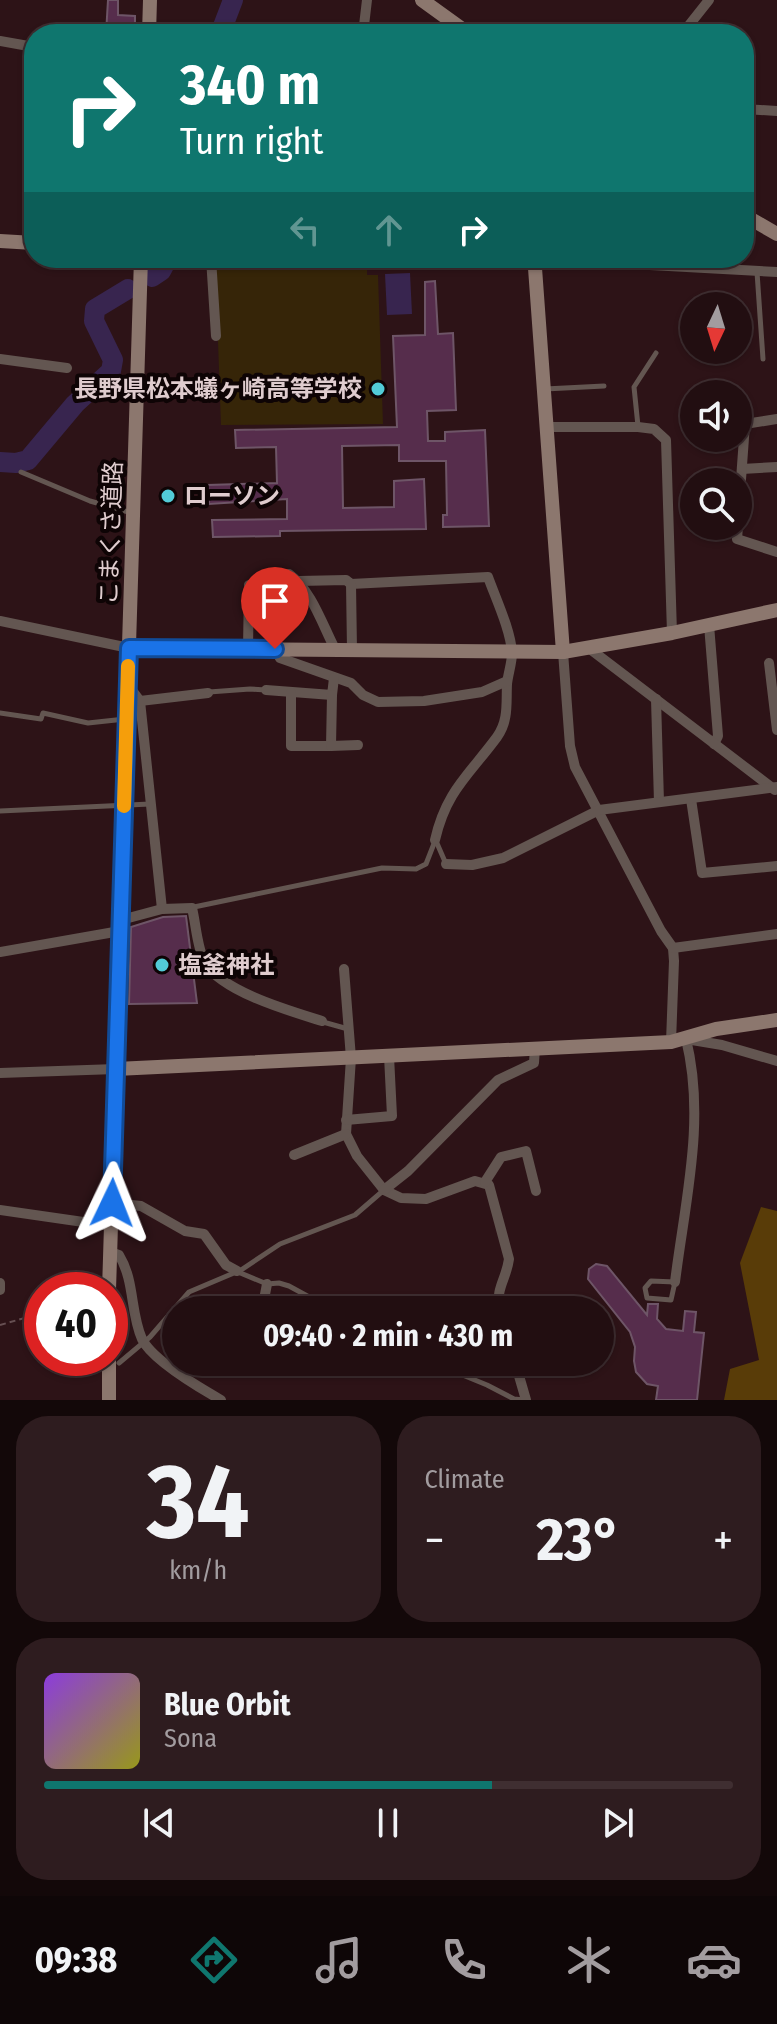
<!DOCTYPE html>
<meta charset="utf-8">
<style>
:root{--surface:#220e11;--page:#2e1c1f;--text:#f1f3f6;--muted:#a29c9f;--line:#3f2e31;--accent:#0f766e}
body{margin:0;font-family:"Fira Sans Condensed","Noto Sans JP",sans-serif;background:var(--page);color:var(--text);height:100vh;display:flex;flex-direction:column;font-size:30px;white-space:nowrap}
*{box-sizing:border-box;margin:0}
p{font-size:26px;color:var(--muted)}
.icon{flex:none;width:44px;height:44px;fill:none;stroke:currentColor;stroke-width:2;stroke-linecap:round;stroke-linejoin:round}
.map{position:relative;height:1400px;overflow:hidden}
.sheet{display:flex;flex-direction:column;gap:16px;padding:16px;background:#130809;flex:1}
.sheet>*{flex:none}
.banner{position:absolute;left:24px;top:24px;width:730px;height:244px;border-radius:32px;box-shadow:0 2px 6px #0004,0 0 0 2px var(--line);background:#0f766e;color:#fff;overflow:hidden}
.needle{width:52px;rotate:184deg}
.tools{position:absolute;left:680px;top:292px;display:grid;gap:16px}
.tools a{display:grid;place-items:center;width:72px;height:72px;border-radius:50%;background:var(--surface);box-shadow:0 2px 6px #0004,0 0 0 2px var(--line);font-size:40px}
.speed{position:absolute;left:24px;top:1272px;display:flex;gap:16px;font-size:40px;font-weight:700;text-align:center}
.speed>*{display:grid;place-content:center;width:104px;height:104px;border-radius:50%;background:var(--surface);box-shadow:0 2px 6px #0004,0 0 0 2px var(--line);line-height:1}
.speed .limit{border:12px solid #d22;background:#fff;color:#111}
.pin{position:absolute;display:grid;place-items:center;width:68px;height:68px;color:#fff;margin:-82px -34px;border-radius:50% 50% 50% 0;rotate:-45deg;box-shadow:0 0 8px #0007}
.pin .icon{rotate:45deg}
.me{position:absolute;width:88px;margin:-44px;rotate:2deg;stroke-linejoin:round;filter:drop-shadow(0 0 6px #0008)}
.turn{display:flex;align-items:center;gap:28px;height:168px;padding:0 24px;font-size:36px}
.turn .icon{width:104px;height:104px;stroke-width:2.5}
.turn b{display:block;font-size:56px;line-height:68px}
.lanes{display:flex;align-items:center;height:76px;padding:0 24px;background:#0003;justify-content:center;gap:40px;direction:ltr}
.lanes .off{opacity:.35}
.big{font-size:60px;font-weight:700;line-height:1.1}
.sheet .tile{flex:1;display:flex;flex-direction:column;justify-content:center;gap:12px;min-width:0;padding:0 28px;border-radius:32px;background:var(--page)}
.sheet .dial{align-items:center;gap:0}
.dial b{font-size:104px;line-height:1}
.song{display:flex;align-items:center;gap:24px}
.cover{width:96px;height:96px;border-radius:12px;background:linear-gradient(135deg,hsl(270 70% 55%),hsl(60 70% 35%))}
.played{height:8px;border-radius:4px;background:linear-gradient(90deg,var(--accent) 65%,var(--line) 65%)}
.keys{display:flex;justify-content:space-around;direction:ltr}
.heat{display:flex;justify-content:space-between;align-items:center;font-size:44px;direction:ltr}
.sheet .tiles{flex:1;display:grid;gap:16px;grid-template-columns:1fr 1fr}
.tile:last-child{grid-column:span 2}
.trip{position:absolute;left:162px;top:1296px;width:452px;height:80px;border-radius:40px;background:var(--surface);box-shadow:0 2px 6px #0004,0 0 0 2px var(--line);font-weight:700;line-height:80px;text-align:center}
.tab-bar{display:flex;height:128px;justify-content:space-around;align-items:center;background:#0e0607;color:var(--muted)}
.tab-bar .icon{width:56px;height:56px}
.tab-bar .current{color:var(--accent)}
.tab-bar b{font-size:36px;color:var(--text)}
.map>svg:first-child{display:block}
.green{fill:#362508}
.forest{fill:#593c08}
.water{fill:#38254f}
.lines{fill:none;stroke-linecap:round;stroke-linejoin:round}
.river{stroke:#38254f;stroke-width:20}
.building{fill:#562d4c;stroke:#6e5567;stroke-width:2}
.path{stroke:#664f52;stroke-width:2;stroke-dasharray:6 4;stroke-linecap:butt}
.lane{stroke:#635651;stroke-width:5}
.street{stroke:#635651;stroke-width:10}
.secondary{stroke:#8c776e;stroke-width:14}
.route-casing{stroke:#114b97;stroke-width:20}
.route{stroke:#1a73e8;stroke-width:14}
.slow{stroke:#f59e0b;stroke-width:14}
.poi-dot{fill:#52cbd7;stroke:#0e0405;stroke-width:3}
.labels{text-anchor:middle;stroke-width:8;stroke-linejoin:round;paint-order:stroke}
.poi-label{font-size:24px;font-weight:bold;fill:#dfccce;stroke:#0e0405;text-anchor:start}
.street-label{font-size:24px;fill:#dfccce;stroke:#0e0405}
</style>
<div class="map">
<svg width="777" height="1400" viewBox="0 0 777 1400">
<rect width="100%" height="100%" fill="#2d1317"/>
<!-- green -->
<path class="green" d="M 215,258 L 367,258 L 367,275 L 378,275 L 383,424 L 221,425 Z"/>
<!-- forest -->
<path class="forest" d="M 761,1207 L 777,1211 L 777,1400 L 724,1400 L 730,1369 L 759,1360 L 740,1263 Z"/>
<!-- water -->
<path class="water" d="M 410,273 L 412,314 L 387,315 L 385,274 Z"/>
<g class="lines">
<!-- river -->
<g class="river">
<path d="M 220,34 L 233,0"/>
<path d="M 152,277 L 161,271 L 168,258"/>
<path d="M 0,462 L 16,463 L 28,460 L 75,404 L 111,371 L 113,360 L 94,321 L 95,309 L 128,289"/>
</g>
</g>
<!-- building -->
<g class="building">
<path d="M 108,0 L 118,0 L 118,15 L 135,16 L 135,34 L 106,34 Z"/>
<path d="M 435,281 L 438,334 L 453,333 L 456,410 L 427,411 L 428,441 L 445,441 L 445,432 L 485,430 L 489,526 L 443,527 L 443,515 L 447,515 L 446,461 L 399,461 L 399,445 L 342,446 L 343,508 L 394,507 L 394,481 L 424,479 L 426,529 L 280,531 L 280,536 L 213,537 L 212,520 L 287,519 L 287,499 L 209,504 L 208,485 L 277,483 L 276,447 L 236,448 L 235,430 L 397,427 L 393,336 L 425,335 L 425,282 Z"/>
<path d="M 186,916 L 197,1003 L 129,1004 L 131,927 L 163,917 Z"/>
<path d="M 596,1264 L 607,1266 L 647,1315 L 648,1304 L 658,1304 L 657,1319 L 666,1329 L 683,1331 L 685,1311 L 696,1312 L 694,1332 L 704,1333 L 697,1400 L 656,1400 L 658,1386 L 647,1384 L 636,1372 L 634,1361 L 635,1347 L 630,1332 L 588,1279 L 589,1269 Z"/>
</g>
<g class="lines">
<!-- path -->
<path class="path" d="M 0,1325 L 42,1313"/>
<!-- lane -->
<g class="lane">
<path d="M 757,272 L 763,359"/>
<path d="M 545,389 L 604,386"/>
<path d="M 638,426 L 634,387 L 656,353"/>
<path d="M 21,472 L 90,501 L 132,513"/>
<path d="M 209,692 L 250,689 L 266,690"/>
<path d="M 0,713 L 41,719 L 43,713 L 88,723 L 125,719"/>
<path d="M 0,811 L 150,804"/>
<path d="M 436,841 L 446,864"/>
<path d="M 194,907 L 382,868 L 416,869 L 426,864 L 435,841"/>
<path d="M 323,1022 L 348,1029"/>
<path d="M 238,1272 L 267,1284 L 279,1283 L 289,1286 L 333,1310"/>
<path d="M 651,1281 L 675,1282 L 671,1300 L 647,1298 L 645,1288 Z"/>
<path d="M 431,1362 L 487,1385 L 514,1399 L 524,1400"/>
<path d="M 119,1363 L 150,1337 L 189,1292 L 241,1270 L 280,1244 L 355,1215 L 384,1190"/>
</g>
<!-- street -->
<g class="street">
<path d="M 363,34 L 367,0"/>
<path d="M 682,34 L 709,0"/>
<path d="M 0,41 L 34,47"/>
<path d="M 744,109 L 777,111"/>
<path d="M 211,258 L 216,336"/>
<path d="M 522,258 L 777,272"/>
<path d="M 0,359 L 67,368"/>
<path d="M 546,427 L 638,427 L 654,429 L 666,440 L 672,633"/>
<path d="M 742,469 L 777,467"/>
<path d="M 738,521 L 745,424 L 777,419"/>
<path d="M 738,526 L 737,539 L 777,552"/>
<path d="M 299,581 L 346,580 L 351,584 L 488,577 C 496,599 511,631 512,653 C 512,663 508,674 507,684 C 506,703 509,720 497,737 C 469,775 446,791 435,840"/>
<path d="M 351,584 L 352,650"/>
<path d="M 0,621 L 129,648"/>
<path d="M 709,625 L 718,736 L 714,744"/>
<path d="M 248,648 L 249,585 L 289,574 C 312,591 322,624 335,649"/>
<path d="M 275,649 L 280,658 L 351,683 L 363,695 L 378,702 L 424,701 L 482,692 L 507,681"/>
<path d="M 590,649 L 775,790"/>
<path d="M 563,652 L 570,746 L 575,767 L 661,931 L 673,948 L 674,961 L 671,1042"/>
<path d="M 769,663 L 777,730"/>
<path d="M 128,685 L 140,701 L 162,909"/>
<path d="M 266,690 L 332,695 L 334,678"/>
<path d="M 291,693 L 291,746 L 331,746 L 332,695"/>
<path d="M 656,699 L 659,802"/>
<path d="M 140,701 L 208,693"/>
<path d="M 331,746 L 358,745"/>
<path d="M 691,799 L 702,873 L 777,866"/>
<path d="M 446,864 L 472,865 L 503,858 L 599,810 L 777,787"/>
<path d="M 121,920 L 162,909 L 192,908 C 196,924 197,948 205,963 C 223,992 290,1011 322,1021"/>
<path d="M 673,948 L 777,934"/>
<path d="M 0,952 L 120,931"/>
<path d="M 344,969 L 351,1058 L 346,1134 L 357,1156 L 384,1190 L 401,1198 L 426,1199 L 475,1181 L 489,1185 L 509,1259 C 506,1280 496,1287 499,1310"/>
<path d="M 0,1073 L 116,1069"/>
<path d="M 346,1120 L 392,1116 L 389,1056"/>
<path d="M 294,1155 L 346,1134"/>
<path d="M 485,1182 L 501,1157 L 526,1151 L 536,1191"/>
<path d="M 384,1190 L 408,1171 L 498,1080 L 534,1063 L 535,1047"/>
<path d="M 112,1203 L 141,1206 L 185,1231 L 204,1234 L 226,1265 L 237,1271"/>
<path d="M 0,1210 L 111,1226"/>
<path d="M 110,1252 L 119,1255 C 135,1281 130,1312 142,1339 C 152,1360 200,1388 221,1400"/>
<path d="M 675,1282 C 685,1201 706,1120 686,1039 L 722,1045 L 777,1061"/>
<path d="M 0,1283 L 0,1290"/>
<path d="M 262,1310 L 267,1284"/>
<path d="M 515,1362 L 526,1400"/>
</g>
<!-- secondary -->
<g class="secondary">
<path d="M 422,0 L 469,34"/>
<path d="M 149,34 L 150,0"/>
<path d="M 744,215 L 777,234"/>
<path d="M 0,241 L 34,243"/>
<path d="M 537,259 L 535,268 L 563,652"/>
<path d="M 129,648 L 563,652 L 672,633 L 777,610"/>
<path d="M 116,1069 L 671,1042 L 716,1029 L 777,1020"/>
<path d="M 109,1290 L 141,258"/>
<path d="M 109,1358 L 109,1400"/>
</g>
</g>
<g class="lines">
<defs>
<path id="route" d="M 112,1203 L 129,648 L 275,649"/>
</defs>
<!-- route casing -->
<use href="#route" class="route-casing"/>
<!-- route -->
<use href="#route" class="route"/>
<!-- slow -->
<path class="slow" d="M 124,806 L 128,666"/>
</g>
<!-- markers -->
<g class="poi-dot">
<circle cx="378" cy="389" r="8"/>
<circle cx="168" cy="496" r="8"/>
<circle cx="162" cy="965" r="8"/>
</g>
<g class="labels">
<!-- poi labels -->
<g class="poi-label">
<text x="362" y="397" text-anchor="end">長野県松本蟻ヶ崎高等学校</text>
<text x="184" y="504">ローソン</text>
<text x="178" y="973">塩釜神社</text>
</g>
<!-- street labels -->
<g class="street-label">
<text transform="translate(111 533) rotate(-88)" y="8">こまくさ道路</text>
</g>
</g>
</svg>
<div class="tools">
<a><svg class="needle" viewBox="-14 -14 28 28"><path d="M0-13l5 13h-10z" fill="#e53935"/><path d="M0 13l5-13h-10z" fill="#a29c9f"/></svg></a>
<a><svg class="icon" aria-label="sound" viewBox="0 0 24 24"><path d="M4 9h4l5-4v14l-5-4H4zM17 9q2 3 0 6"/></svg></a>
<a><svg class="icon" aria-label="search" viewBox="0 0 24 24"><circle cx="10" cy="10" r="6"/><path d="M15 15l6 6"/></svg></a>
</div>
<div class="speed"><div class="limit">40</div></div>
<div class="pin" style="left:275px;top:649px;background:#d93025"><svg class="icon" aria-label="arrive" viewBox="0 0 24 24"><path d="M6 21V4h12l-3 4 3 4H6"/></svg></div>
<svg class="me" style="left:112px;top:1203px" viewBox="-20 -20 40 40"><path d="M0-17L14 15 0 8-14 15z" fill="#1a73e8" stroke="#fff" stroke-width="4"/></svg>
<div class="trip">09:40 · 2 min · 430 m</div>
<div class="banner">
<div class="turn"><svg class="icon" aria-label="right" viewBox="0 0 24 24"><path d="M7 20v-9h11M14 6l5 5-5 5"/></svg><div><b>340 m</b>Turn right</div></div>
<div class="lanes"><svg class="icon off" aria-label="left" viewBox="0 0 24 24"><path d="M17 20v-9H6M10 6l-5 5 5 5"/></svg><svg class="icon off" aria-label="ahead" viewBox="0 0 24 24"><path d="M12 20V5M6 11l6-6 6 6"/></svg><svg class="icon" aria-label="right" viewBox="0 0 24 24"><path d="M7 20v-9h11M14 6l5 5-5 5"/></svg></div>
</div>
</div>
<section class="sheet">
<div class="tiles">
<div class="tile dial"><b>34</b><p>km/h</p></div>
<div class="tile"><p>Climate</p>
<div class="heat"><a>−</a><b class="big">23°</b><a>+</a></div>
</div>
<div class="tile">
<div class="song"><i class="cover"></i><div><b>Blue Orbit</b><p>Sona</p></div></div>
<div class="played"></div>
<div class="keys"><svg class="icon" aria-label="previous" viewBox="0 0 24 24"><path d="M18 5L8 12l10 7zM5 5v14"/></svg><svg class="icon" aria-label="pause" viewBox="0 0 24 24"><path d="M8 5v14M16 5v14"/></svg><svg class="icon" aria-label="next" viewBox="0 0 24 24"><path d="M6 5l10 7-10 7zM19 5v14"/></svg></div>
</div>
</div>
</section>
<nav class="tab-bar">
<b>09:38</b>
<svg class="icon current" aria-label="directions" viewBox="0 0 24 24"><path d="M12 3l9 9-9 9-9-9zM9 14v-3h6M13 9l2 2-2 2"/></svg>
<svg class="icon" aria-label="music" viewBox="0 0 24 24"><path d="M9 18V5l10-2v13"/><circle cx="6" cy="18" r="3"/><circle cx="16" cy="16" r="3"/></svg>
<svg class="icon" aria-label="phone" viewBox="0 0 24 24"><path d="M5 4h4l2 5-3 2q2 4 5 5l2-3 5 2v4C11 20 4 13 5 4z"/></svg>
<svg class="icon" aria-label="climate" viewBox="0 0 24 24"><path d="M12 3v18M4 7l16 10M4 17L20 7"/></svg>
<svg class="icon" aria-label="car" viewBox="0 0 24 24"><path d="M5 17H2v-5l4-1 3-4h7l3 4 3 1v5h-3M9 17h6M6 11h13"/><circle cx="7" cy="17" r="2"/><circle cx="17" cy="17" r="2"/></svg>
</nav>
